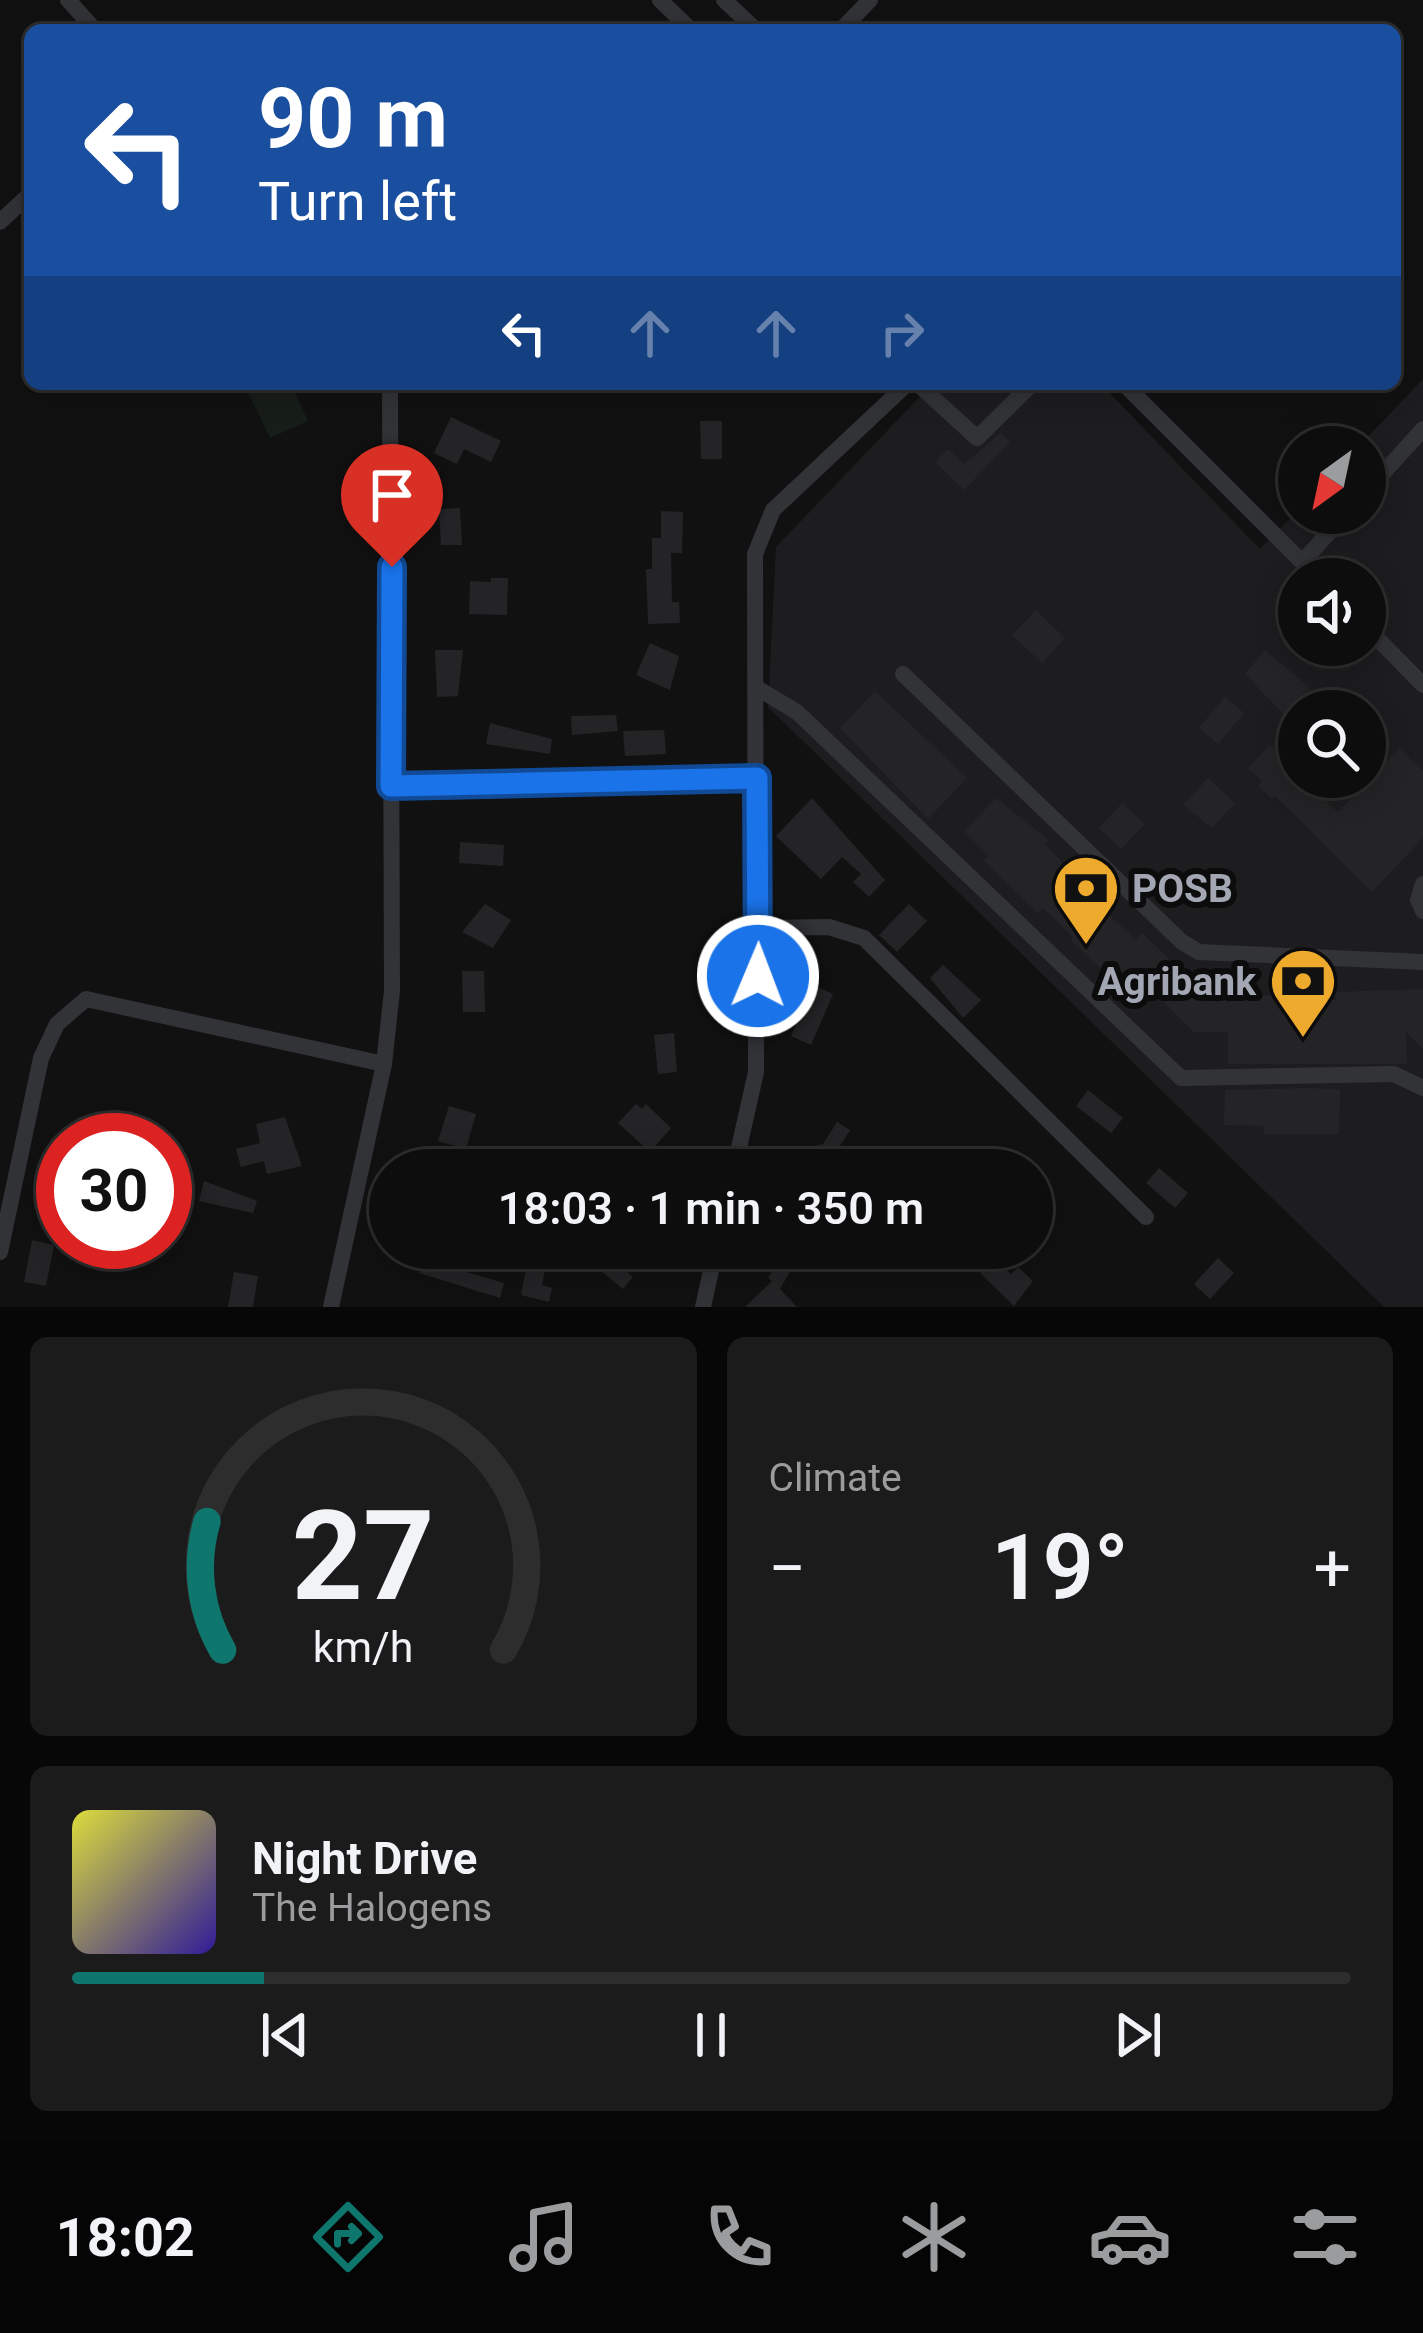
<!DOCTYPE html>
<meta charset="utf-8">
<style>
:root{--surface:#0d0d0e;--page:#1b1b1c;--text:#f1f3f6;--muted:#9a9c9e;--line:#2d2d2e;--accent:#0f766e}
body{margin:0;font-family:Roboto,sans-serif;background:var(--page);color:var(--text);height:100vh;display:flex;flex-direction:column;font-size:45px;white-space:nowrap}
*{box-sizing:border-box;margin:0}
p{font-size:39px;color:var(--muted)}
.icon{flex:none;width:66px;height:66px;fill:none;stroke:currentColor;stroke-width:2;stroke-linecap:round;stroke-linejoin:round}
.map{position:relative;height:1307px;overflow:hidden}
.panel{display:flex;flex-direction:column;gap:30px;padding:30px;background:#070708;flex:1}
.panel>*{flex:none}
.banner{position:absolute;left:24px;top:24px;width:1377px;height:366px;border-radius:18px;box-shadow:0 6px 30px #0003,0 0 0 3px var(--line);background:#1a4fa0;color:#fff;overflow:hidden}
.needle{width:78px;rotate:213deg}
.tools{position:absolute;left:1278px;top:426px;display:grid;gap:24px}
.tools a{display:grid;place-items:center;width:108px;height:108px;border-radius:50%;background:var(--surface);box-shadow:0 6px 30px #0003,0 0 0 3px var(--line);font-size:60px}
.speed{position:absolute;left:36px;top:1113px;display:flex;gap:24px;font-size:60px;font-weight:700;text-align:center}
.speed>*{display:grid;place-content:center;width:156px;height:156px;border-radius:50%;background:var(--surface);box-shadow:0 6px 30px #0003,0 0 0 3px var(--line);line-height:1}
.speed .limit{border:18px solid #d22;background:#fff;color:#111}
.pin{position:absolute;display:grid;place-items:center;width:102px;height:102px;color:#fff;margin:-123px -51px;border-radius:50% 50% 50% 0;rotate:-45deg;box-shadow:0 0 12px #0007}
.pin .icon{rotate:45deg}
.me{position:absolute;width:132px;margin:-66px;rotate:1deg;stroke-linejoin:round;filter:drop-shadow(0 0 9px #0008)}
.turn{display:flex;align-items:center;gap:42px;height:252px;padding:0 36px;font-size:54px}
.turn .icon{width:156px;height:156px;stroke-width:2.5}
.turn b{display:block;font-size:84px;line-height:102px}
.lanes{display:flex;align-items:center;height:114px;padding:0 36px;background:#0003;justify-content:center;gap:60px;direction:ltr}
.lanes .off{opacity:.35}
.big{font-size:90px;font-weight:600;line-height:1.1}
.panel .card{flex:1;display:flex;flex-direction:column;justify-content:center;gap:18px;min-width:0;padding:0 42px;border-radius:18px;background:var(--page)}
.panel .dial{align-items:center;gap:0}
.dial svg{height:312px;overflow:visible;fill:none;stroke:var(--line);stroke-width:7;stroke-linecap:round;text-anchor:middle}
.dial text{fill:var(--text);stroke:none}
.song{display:flex;align-items:center;gap:36px}
.cover{width:144px;height:144px;border-radius:18px;background:linear-gradient(135deg,hsl(60 70% 55%),hsl(250 70% 35%))}
.played{height:12px;border-radius:6px;background:linear-gradient(90deg,var(--accent) 15%,var(--line) 15%)}
.keys{display:flex;justify-content:space-around;direction:ltr}
.heat{display:flex;justify-content:space-between;align-items:center;font-size:66px;direction:ltr}
.panel .tiles{flex:1;display:grid;gap:30px;grid-template-columns:1fr 1fr}
.card:last-child{grid-column:span 2}
.trip{position:absolute;left:369px;top:1149px;width:684px;height:120px;border-radius:60px;background:var(--surface);box-shadow:0 6px 30px #0003,0 0 0 3px var(--line);font-weight:600;line-height:120px;text-align:center}
.tabs{display:flex;height:192px;justify-content:space-around;align-items:center;background:#050506;color:var(--muted)}
.tabs .icon{width:84px;height:84px}
.tabs .on{color:var(--accent)}
.tabs b{font-size:54px;color:var(--text)}
.map>svg:first-child{display:block}
.built{fill:#1d1d1f;fill-rule:evenodd}
.green{fill:#171d18}
.building{fill:#242426}
.lines{fill:none;stroke-linecap:round;stroke-linejoin:round}
.minor{stroke:#323337;stroke-width:16}
.route-casing{stroke:#114b97;stroke-width:30}
.route{stroke:#1a73e8;stroke-width:21}
.labels{text-anchor:middle;stroke-width:12;stroke-linejoin:round;paint-order:stroke}
.poi-label{font-size:39px;font-weight:bold;fill:#a2a7b3;stroke:#0c0c0d;text-anchor:start}
</style>
<div class="map">
<svg width="1423" height="1307" viewBox="0 0 1423 1307">
<rect width="100%" height="100%" fill="#111112"/>
<!-- built -->
<path class="built" d="M 1423,379 L 1423,1307 L 1384,1307 L 768,707 L 776,547 L 932,384 L 1101,384 L 1260,549 L 1299,509 L 1299,513 L 1365,513 L 1365,447 L 1358,447 ZM 1299,579 L 1365,579 L 1365,645 L 1299,645 ZM 1299,711 L 1365,711 L 1365,777 L 1299,777 Z"/>
<!-- green -->
<path class="green" d="M 244,384 L 291,384 L 308,421 L 270,438 Z"/>
<!-- building -->
<g class="building">
<path d="M 451,417 L 501,441 L 491,462 L 464,449 L 457,464 L 434,453 Z"/>
<path d="M 700,421 L 722,421 L 722,459 L 701,459 Z"/>
<path d="M 1001,433 L 1010,442 L 964,490 L 935,462 L 948,449 L 964,464 Z"/>
<path d="M 460,508 L 462,545 L 441,545 L 439,509 Z"/>
<path d="M 661,511 L 683,512 L 682,553 L 671,553 L 672,602 L 679,602 L 680,623 L 648,624 L 646,569 L 652,569 L 652,538 L 661,538 Z"/>
<path d="M 491,578 L 508,578 L 507,615 L 469,614 L 470,581 L 491,582 Z"/>
<path d="M 1036,610 L 1065,638 L 1042,663 L 1012,635 Z"/>
<path d="M 650,643 L 679,656 L 670,690 L 636,675 Z"/>
<path d="M 435,650 L 463,650 L 458,696 L 437,697 Z"/>
<path d="M 1265,650 L 1311,689 L 1285,716 L 1245,674 Z"/>
<path d="M 875,691 L 967,778 L 928,819 L 840,728 Z"/>
<path d="M 1225,697 L 1244,713 L 1218,744 L 1199,728 Z"/>
<path d="M 616,715 L 618,731 L 572,735 L 571,716 Z"/>
<path d="M 490,723 L 552,739 L 550,754 L 486,744 Z"/>
<path d="M 664,730 L 666,754 L 625,756 L 623,731 Z"/>
<path d="M 1269,745 L 1299,763 L 1299,777 L 1338,812 L 1399,748 L 1423,770 L 1423,838 L 1372,892 L 1275,796 L 1272,799 L 1258,786 L 1262,781 L 1248,768 Z"/>
<path d="M 1208,778 L 1235,803 L 1212,828 L 1183,805 Z"/>
<path d="M 812,798 L 885,880 L 869,897 L 853,882 L 861,874 L 842,857 L 821,879 L 776,836 Z"/>
<path d="M 996,798 L 1049,840 L 1045,845 L 1094,893 L 1090,897 L 1136,940 L 1142,933 L 1203,991 L 1336,1000 L 1335,992 L 1423,989 L 1423,1049 L 1406,1032 L 1407,1064 L 1228,1064 L 1228,1032 L 1194,1032 L 1145,984 L 1124,1006 L 1096,980 L 1104,971 L 1070,940 L 1073,937 L 1043,908 L 1038,913 L 984,861 L 989,856 L 964,831 Z"/>
<path d="M 1122,803 L 1145,824 L 1121,849 L 1099,828 Z"/>
<path d="M 460,842 L 504,845 L 503,866 L 459,863 Z"/>
<path d="M 485,904 L 511,920 L 493,948 L 462,932 Z"/>
<path d="M 909,904 L 927,921 L 897,952 L 879,935 Z"/>
<path d="M 943,965 L 981,1000 L 963,1018 L 930,978 Z"/>
<path d="M 462,971 L 484,971 L 485,1012 L 463,1012 Z"/>
<path d="M 813,985 L 833,994 L 811,1045 L 791,1036 Z"/>
<path d="M 674,1033 L 677,1072 L 658,1074 L 654,1035 Z"/>
<path d="M 1307,1088 L 1340,1089 L 1339,1134 L 1264,1134 L 1264,1126 L 1224,1125 L 1225,1090 Z"/>
<path d="M 1088,1090 L 1123,1118 L 1111,1133 L 1076,1106 Z"/>
<path d="M 636,1104 L 642,1109 L 646,1104 L 671,1128 L 650,1152 L 618,1123 Z"/>
<path d="M 449,1106 L 476,1114 L 466,1149 L 438,1141 Z"/>
<path d="M 100,1111 L 103,1121 L 110,1119 L 115,1136 L 84,1140 L 77,1118 Z"/>
<path d="M 285,1117 L 302,1166 L 267,1174 L 264,1161 L 241,1167 L 236,1149 L 260,1143 L 256,1124 Z"/>
<path d="M 837,1122 L 850,1130 L 825,1170 L 814,1170 L 809,1147 L 823,1144 Z"/>
<path d="M 1159,1168 L 1188,1193 L 1175,1208 L 1146,1183 Z"/>
<path d="M 204,1181 L 257,1201 L 253,1213 L 199,1201 Z"/>
<path d="M 32,1240 L 54,1245 L 46,1286 L 24,1282 Z"/>
<path d="M 432,1248 L 465,1248 L 459,1270 L 504,1283 L 500,1298 L 419,1273 Z"/>
<path d="M 530,1248 L 549,1249 L 542,1285 L 552,1288 L 549,1302 L 521,1295 Z"/>
<path d="M 610,1248 L 633,1248 L 642,1255 L 627,1272 L 633,1277 L 623,1289 L 595,1266 Z"/>
<path d="M 994,1258 L 1011,1274 L 1018,1267 L 1033,1281 L 1014,1306 L 980,1273 Z"/>
<path d="M 1218,1258 L 1234,1273 L 1210,1299 L 1194,1284 Z"/>
<path d="M 779,1260 L 794,1265 L 780,1289 L 797,1307 L 745,1307 L 772,1281 L 768,1278 Z"/>
<path d="M 234,1272 L 258,1276 L 253,1307 L 228,1307 Z"/>
</g>
<g class="lines">
<!-- minor -->
<g class="minor">
<path d="M 68,0 L 95,30"/>
<path d="M 660,0 L 691,30"/>
<path d="M 724,0 L 756,30"/>
<path d="M 841,30 L 870,0"/>
<path d="M 0,222 L 30,194"/>
<path d="M 918,384 L 977,438 L 1032,384"/>
<path d="M 1124,384 L 1319,579"/>
<path d="M 1365,493 L 1423,429"/>
<path d="M 1302,562 L 1347,513"/>
<path d="M 1365,626 L 1423,685"/>
<path d="M 903,674 L 1182,942 L 1199,952 L 1423,962"/>
<path d="M 757,688 L 797,712 L 1181,1078 L 1394,1074 L 1423,1088"/>
<path d="M 391,786 L 757,778"/>
<path d="M 1423,884 L 1418,900 L 1423,911"/>
<path d="M 759,928 L 829,927 L 864,938 L 1146,1217"/>
<path d="M 734,1170 L 756,1072 L 755,554 L 773,510 L 907,384"/>
<path d="M 0,1252 L 41,1058 L 57,1024 L 86,999 L 384,1064"/>
<path d="M 331,1307 L 384,1064 L 392,991 L 390,384"/>
<path d="M 703,1307 L 716,1248"/>
</g>
</g>
<g class="lines">
<defs>
<path id="route" d="M 392,567 L 391,786 L 757,778 L 758,976"/>
</defs>
<!-- route casing -->
<use href="#route" class="route-casing"/>
<!-- route -->
<use href="#route" class="route"/>
</g>
<!-- icons -->
<defs>
<symbol id="bank-pin" viewBox="-11 -11 22 30"><path d="M0 17L-7.5 6A9.5 9.5 0 1 1 7.5 6Z" fill="#eeaa2d" stroke="#0c0c0d"/><path d="M-6-4H6V4H-6ZM0-2.3a2.3 2.3 0 1 0 0 4.6a2.3 2.3 0 1 0 0-4.6Z" fill="#111"/></symbol>
</defs>
<g fill-rule="evenodd">
<use href="#bank-pin" x="1048" y="850" width="76" height="104"/>
<use href="#bank-pin" x="1265" y="943" width="76" height="104"/>
</g>
<g class="labels">
<!-- poi labels -->
<g class="poi-label">
<text x="1132" y="902">POSB</text>
<text x="1256" y="995" text-anchor="end">Agribank</text>
</g>
</g>
</svg>
<div class="tools">
<a><svg class="needle" viewBox="-14 -14 28 28"><path d="M0-13l5 13h-10z" fill="#e53935"/><path d="M0 13l5-13h-10z" fill="#9a9c9e"/></svg></a>
<a><svg class="icon" aria-label="sound" viewBox="0 0 24 24"><path d="M4 9h4l5-4v14l-5-4H4zM17 9q2 3 0 6"/></svg></a>
<a><svg class="icon" aria-label="search" viewBox="0 0 24 24"><circle cx="10" cy="10" r="6"/><path d="M15 15l6 6"/></svg></a>
</div>
<div class="speed"><div class="limit">30</div></div>
<div class="pin" style="left:392px;top:567px;background:#d93025"><svg class="icon" aria-label="arrive" viewBox="0 0 24 24"><path d="M6 21V4h12l-3 4 3 4H6"/></svg></div>
<svg class="me" style="left:758px;top:976px" viewBox="-20 -20 40 40"><circle r="17" fill="#1a73e8" stroke="#fff" stroke-width="3"/><path d="M0-11L8 9 0 5-8 9z" fill="#fff"/></svg>
<div class="trip">18:03 · 1 min · 350 m</div>
<div class="banner">
<div class="turn"><svg class="icon" aria-label="left" viewBox="0 0 24 24"><path d="M17 20v-9H6M10 6l-5 5 5 5"/></svg><div><b>90 m</b>Turn left</div></div>
<div class="lanes"><svg class="icon" aria-label="left" viewBox="0 0 24 24"><path d="M17 20v-9H6M10 6l-5 5 5 5"/></svg><svg class="icon off" aria-label="ahead" viewBox="0 0 24 24"><path d="M12 20V5M6 11l6-6 6 6"/></svg><svg class="icon off" aria-label="ahead" viewBox="0 0 24 24"><path d="M12 20V5M6 11l6-6 6 6"/></svg><svg class="icon off" aria-label="right" viewBox="0 0 24 24"><path d="M7 20v-9h11M14 6l5 5-5 5"/></svg></div>
</div>
</div>
<section class="panel">
<div class="tiles">
<div class="card dial"><svg viewBox="0 0 100 80">
<path d="M14 69A42 42 0 1 1 86 69"/>
<path d="M14 69A42 42 0 0 1 10 36" stroke="#0f766e"/>
<text x="50" y="56" font-size="32" font-weight="700">27</text>
<text x="50" y="72" font-size="11">km/h</text>
</svg></div>
<div class="card"><p>Climate</p>
<div class="heat"><a>−</a><b class="big">19°</b><a>+</a></div>
</div>
<div class="card">
<div class="song"><i class="cover"></i><div><b>Night Drive</b><p>The Halogens</p></div></div>
<div class="played"></div>
<div class="keys"><svg class="icon" aria-label="previous" viewBox="0 0 24 24"><path d="M18 5L8 12l10 7zM5 5v14"/></svg><svg class="icon" aria-label="pause" viewBox="0 0 24 24"><path d="M8 5v14M16 5v14"/></svg><svg class="icon" aria-label="next" viewBox="0 0 24 24"><path d="M6 5l10 7-10 7zM19 5v14"/></svg></div>
</div>
</div>
</section>
<nav class="tabs">
<b>18:02</b>
<svg class="icon on" aria-label="directions" viewBox="0 0 24 24"><path d="M12 3l9 9-9 9-9-9zM9 14v-3h6M13 9l2 2-2 2"/></svg>
<svg class="icon" aria-label="music" viewBox="0 0 24 24"><path d="M9 18V5l10-2v13"/><circle cx="6" cy="18" r="3"/><circle cx="16" cy="16" r="3"/></svg>
<svg class="icon" aria-label="phone" viewBox="0 0 24 24"><path d="M5 4h4l2 5-3 2q2 4 5 5l2-3 5 2v4C11 20 4 13 5 4z"/></svg>
<svg class="icon" aria-label="climate" viewBox="0 0 24 24"><path d="M12 3v18M4 7l16 10M4 17L20 7"/></svg>
<svg class="icon" aria-label="car" viewBox="0 0 24 24"><path d="M5 17H2v-5l4-1 3-4h7l3 4 3 1v5h-3M9 17h6M6 11h13"/><circle cx="7" cy="17" r="2"/><circle cx="17" cy="17" r="2"/></svg>
<svg class="icon" aria-label="filters" viewBox="0 0 24 24"><path d="M4 7h16M4 17h16"/><circle cx="9" cy="7" r="2"/><circle cx="15" cy="17" r="2"/></svg>
</nav>
